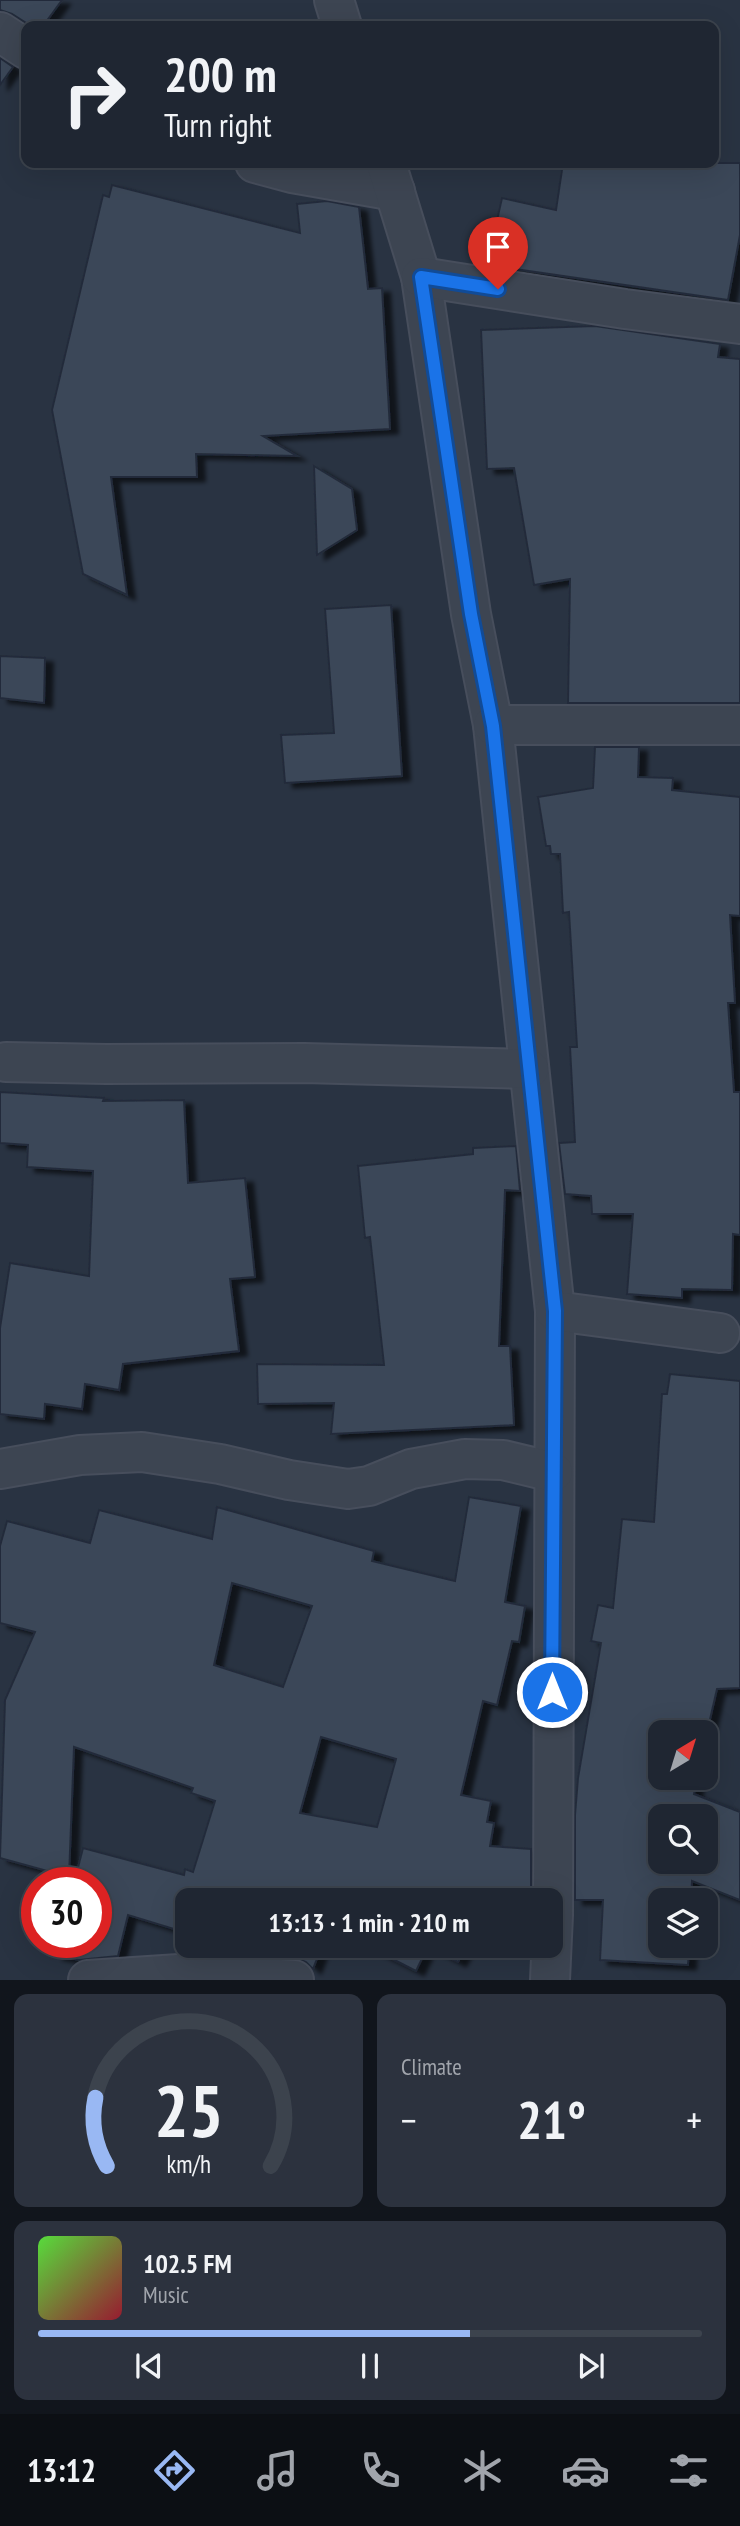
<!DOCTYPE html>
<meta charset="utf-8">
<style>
:root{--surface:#1f2632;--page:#2c323e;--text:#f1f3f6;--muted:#a1a5ac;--line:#3c434d;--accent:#99b8f3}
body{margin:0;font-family:"PT Sans Narrow",sans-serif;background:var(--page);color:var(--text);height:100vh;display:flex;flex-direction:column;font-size:26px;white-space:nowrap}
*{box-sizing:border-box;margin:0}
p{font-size:23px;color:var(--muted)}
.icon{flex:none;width:38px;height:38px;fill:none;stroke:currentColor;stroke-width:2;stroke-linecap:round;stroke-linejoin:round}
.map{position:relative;height:1980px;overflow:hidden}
.details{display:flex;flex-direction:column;gap:14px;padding:14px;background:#11151c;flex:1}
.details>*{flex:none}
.top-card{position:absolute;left:21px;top:21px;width:698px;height:147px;border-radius:14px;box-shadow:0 7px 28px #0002,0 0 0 2px var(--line);background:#1f2632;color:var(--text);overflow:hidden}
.needle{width:46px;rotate:38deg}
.fabs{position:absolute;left:648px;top:1720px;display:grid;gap:14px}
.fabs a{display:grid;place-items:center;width:70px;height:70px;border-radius:14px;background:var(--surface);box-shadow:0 7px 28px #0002,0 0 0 2px var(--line);font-size:35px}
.speed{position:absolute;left:21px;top:1867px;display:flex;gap:14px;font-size:35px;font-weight:700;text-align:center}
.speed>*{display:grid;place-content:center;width:91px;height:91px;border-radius:50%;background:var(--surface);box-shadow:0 7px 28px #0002,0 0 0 2px var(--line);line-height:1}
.speed .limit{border:10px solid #d22;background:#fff;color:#111}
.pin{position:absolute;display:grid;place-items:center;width:60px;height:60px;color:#fff;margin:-72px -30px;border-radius:50% 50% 50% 0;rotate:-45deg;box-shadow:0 0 7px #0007}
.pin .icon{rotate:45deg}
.me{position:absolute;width:77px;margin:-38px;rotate:0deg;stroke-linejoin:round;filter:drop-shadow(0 0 5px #0008)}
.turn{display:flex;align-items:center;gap:24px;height:147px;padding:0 28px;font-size:32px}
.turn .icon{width:91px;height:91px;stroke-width:2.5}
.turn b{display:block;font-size:49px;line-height:60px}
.big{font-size:52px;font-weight:600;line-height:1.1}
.details .card{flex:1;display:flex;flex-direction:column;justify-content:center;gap:10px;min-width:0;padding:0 24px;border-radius:14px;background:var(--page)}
.details .dial{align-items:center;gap:0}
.dial svg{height:182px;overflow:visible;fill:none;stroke:var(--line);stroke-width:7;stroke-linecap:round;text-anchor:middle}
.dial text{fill:var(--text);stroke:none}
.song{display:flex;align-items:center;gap:21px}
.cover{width:84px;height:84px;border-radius:10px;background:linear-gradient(135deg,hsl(110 70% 55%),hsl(350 70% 35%))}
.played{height:7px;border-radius:4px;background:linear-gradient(90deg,var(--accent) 65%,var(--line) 65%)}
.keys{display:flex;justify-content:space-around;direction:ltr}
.heat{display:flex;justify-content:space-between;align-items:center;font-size:38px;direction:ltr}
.details .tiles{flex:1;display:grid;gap:14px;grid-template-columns:1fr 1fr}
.card:last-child{grid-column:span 2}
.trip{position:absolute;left:175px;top:1888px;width:388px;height:70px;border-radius:14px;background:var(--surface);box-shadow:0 7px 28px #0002,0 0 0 2px var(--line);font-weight:600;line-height:70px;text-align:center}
.dock{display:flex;height:112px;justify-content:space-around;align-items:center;background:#0c0f14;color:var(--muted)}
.dock .icon{width:49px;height:49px}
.dock .current{color:var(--accent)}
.dock b{font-size:32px;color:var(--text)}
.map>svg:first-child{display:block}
.building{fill:#3b4758;stroke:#242c3a;stroke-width:2;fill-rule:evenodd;filter:url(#shadow)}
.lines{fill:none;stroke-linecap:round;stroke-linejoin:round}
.minor-casing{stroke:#474e5c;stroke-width:42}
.minor{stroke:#3d4552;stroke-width:38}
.route-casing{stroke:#114b97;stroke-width:18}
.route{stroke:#1a73e8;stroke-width:12}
</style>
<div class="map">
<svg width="740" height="1980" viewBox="0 0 740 1980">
<defs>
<filter id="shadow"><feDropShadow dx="8" dy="4.5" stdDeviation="2" flood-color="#0009"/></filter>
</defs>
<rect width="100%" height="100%" fill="#293342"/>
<!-- building -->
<g class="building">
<path d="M 0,0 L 62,0 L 43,26 L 31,26 L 12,14 L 0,10 Z"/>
<path d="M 0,58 L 13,67 L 0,85 Z"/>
<path d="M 563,163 L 740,163 L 740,235 L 728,300 L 487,265 L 502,198 L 556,210 Z"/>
<path d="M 112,185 L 300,233 L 297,204 L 327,201 L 359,207 L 368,289 L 382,288 L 390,429 L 263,436 L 297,456 L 196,454 L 197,477 L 111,477 L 127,595 L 83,574 L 52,410 L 103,195 L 109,197 Z"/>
<path d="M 595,326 L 720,344 L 718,357 L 740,359 L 740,703 L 568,703 L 570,579 L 534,585 L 514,468 L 487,469 L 481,330 Z"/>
<path d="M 314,466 L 352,489 L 357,530 L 317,555 Z"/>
<path d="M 391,605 L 402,776 L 285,783 L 281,735 L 334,733 L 325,609 Z"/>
<path d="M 0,656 L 45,658 L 44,703 L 0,698 Z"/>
<path d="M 595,747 L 639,747 L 638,777 L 673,778 L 672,790 L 740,797 L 740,916 L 730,915 L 735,1003 L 728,1003 L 734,1092 L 740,1092 L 740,1235 L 733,1234 L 732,1290 L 682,1289 L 682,1298 L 627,1294 L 633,1214 L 592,1214 L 591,1196 L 565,1194 L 559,1143 L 575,1142 L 570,1047 L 577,1047 L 569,912 L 563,913 L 560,854 L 551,854 L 550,846 L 546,846 L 538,797 L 593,788 Z"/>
<path d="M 0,1092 L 104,1098 L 103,1101 L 184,1100 L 188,1183 L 245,1178 L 255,1277 L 230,1279 L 239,1351 L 123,1364 L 119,1390 L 85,1384 L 82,1409 L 45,1404 L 44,1419 L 0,1414 L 0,1328 L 10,1263 L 89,1276 L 93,1171 L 27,1167 L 28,1145 L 0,1143 Z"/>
<path d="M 516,1146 L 520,1191 L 505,1190 L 499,1346 L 510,1346 L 514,1425 L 331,1434 L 334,1403 L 258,1404 L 257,1364 L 384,1365 L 370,1237 L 365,1238 L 358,1166 L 473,1154 L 473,1148 Z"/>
<path d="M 670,1374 L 740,1381 L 740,1688 L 717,1689 L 705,1741 L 705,1732 L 660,1732 L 660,1778 L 697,1778 L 694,1794 L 740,1812 L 740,1900 L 692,1881 L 691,1900 L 660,1900 L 660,1946 L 689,1946 L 688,1965 L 600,1960 L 603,1900 L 575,1900 L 575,1815 L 578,1778 L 601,1643 L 591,1641 L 598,1605 L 613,1608 L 622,1519 L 654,1522 L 662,1394 L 667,1394 ZM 660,1816 L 705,1816 L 705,1862 L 660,1862 Z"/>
<path d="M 469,1497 L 521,1506 L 505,1602 L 525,1606 L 519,1642 L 512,1641 L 497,1705 L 483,1701 L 461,1795 L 491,1801 L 487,1822 L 494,1823 L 490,1846 L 531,1849 L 531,1900 L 187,1900 L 187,1933 L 128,1915 L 118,1956 L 79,1960 L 55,1955 L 58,1942 L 96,1942 L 96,1883 L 74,1883 L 83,1848 L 184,1875 L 185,1869 L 193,1872 L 215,1801 L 191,1793 L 193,1788 L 74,1747 L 69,1877 L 0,1858 L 5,1700 L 35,1632 L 0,1623 L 0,1546 L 7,1521 L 90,1543 L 99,1510 L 212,1539 L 217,1507 L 374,1551 L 372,1561 L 455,1581 ZM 232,1583 L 312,1606 L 283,1687 L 214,1665 ZM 321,1737 L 396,1759 L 377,1827 L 300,1813 Z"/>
<path d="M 231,1946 L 322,1946 L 313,1969 L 306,1962 L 296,1958 L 283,1957 L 264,1950 L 263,1956 Z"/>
<path d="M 367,1946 L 467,1946 L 458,1962 L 428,1946 L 416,1971 Z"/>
</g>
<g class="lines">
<defs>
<g id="minor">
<path d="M 334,0 L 342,26"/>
<path d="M 0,32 L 26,49"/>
<path d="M 255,163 L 292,173 L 395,191"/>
<path d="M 386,163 L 421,277 L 471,614 L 493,725 L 555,1311 L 553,1915 L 550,1980"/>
<path d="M 421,277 L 625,309 L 740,324"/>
<path d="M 493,725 L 740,725"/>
<path d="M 6,1062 L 106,1064 L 304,1063 L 529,1069"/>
<path d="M 555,1311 L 720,1333"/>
<path d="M 0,1469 L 80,1455 L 142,1452 L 220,1464 L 289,1480 L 348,1489 L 369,1486 L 411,1469 L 465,1459 L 503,1460 L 553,1472"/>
<path d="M 88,1980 L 194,1973 L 294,1980"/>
</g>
</defs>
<!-- minor casing -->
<use href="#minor" class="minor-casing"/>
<!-- minor -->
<use href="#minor" class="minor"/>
</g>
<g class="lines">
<defs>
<path id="route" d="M 498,289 L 421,277 L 471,614 L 493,726 L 555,1311 L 552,1692"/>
</defs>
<!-- route casing -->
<use href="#route" class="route-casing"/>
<!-- route -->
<use href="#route" class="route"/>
</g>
</svg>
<div class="fabs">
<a><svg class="needle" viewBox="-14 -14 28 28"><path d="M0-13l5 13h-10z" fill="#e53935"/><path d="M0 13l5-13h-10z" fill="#a1a5ac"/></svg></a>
<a><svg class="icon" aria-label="search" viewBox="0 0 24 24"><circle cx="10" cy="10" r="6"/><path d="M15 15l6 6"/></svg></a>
<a><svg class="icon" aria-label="layers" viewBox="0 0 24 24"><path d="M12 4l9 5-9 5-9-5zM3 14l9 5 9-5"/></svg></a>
</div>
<div class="speed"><div class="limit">30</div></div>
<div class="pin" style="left:498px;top:289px;background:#d93025"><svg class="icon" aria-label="arrive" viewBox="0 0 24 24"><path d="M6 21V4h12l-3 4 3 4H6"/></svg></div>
<svg class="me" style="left:552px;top:1692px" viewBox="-20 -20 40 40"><circle r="17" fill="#1a73e8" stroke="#fff" stroke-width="3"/><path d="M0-11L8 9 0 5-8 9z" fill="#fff"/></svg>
<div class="trip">13:13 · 1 min · 210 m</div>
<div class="top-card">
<div class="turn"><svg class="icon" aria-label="right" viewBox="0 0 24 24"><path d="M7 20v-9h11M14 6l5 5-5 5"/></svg><div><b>200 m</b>Turn right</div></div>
</div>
</div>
<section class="details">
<div class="tiles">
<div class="card dial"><svg viewBox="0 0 100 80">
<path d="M14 69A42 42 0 1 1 86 69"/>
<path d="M14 69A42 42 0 0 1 9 39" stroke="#99b8f3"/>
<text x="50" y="56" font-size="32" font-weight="700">25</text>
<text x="50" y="72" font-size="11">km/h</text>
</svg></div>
<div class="card"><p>Climate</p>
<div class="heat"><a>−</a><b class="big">21°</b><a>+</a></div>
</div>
<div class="card">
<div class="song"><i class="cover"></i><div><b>102.5 FM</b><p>Music</p></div></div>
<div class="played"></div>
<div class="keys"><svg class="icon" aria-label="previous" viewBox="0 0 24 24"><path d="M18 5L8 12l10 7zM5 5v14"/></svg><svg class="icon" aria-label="pause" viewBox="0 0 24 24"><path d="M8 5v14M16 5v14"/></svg><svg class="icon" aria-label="next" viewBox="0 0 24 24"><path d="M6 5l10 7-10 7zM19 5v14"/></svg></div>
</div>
</div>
</section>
<nav class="dock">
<b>13:12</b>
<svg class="icon current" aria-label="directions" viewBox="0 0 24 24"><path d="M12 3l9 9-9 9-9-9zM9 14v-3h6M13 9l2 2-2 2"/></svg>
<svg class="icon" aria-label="music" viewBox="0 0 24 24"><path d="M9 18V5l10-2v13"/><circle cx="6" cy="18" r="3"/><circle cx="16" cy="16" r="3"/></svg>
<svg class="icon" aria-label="phone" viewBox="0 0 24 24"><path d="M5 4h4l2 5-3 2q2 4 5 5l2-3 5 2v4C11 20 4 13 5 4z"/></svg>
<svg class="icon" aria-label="climate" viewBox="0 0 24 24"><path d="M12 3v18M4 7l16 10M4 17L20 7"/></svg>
<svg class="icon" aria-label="car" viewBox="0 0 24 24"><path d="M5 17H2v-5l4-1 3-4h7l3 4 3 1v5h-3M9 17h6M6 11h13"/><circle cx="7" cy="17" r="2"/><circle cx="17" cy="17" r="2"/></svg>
<svg class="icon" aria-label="filters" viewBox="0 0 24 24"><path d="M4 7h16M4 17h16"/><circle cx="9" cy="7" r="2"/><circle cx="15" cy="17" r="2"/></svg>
</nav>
